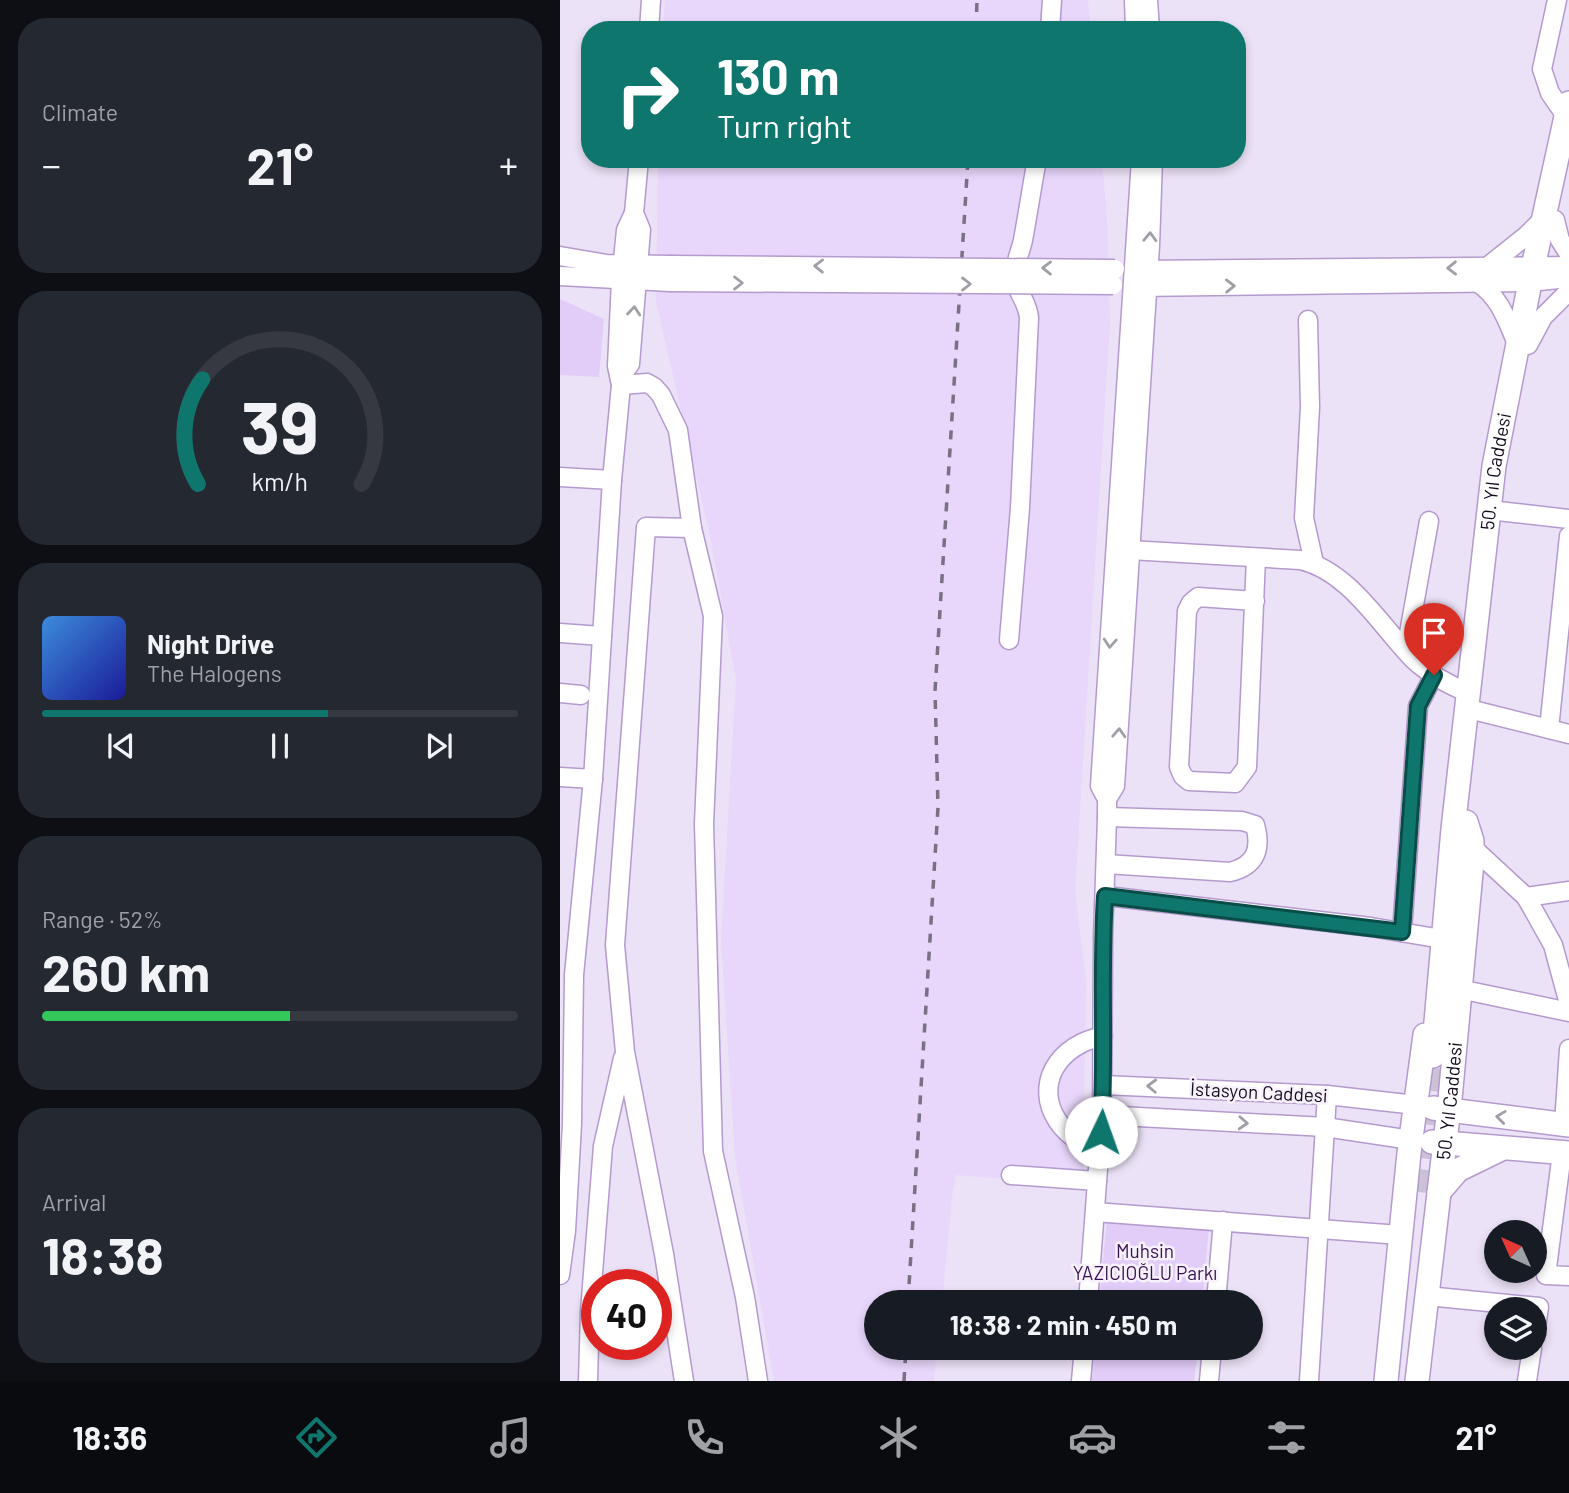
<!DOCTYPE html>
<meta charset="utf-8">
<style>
:root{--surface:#171b24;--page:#242831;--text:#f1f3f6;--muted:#9ea1a6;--line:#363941;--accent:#0f766e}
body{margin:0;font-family:Barlow,sans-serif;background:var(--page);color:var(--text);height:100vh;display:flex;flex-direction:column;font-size:26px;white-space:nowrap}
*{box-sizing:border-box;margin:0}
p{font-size:23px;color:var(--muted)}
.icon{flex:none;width:38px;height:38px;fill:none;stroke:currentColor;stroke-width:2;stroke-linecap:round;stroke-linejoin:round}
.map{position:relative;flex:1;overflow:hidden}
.drawer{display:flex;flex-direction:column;gap:18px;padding:18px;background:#0d0f14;width:560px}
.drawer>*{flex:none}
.top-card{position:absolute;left:21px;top:21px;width:665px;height:147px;border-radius:28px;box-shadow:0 4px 10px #0003;background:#0f766e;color:#fff;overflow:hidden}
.needle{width:46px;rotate:315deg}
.tools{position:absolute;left:924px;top:1220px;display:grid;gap:14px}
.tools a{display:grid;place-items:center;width:63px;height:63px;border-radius:50%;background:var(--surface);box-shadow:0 4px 10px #0003;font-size:35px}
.speed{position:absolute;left:21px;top:1269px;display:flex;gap:14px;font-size:35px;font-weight:700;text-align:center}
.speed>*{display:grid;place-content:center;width:91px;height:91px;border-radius:50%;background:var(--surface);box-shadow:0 4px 10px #0003;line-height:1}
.speed .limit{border:10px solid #d22;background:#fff;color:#111}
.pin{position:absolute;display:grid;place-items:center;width:60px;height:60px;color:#fff;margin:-72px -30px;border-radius:50% 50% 50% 0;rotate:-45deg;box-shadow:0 0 7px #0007}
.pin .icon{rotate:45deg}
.me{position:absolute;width:77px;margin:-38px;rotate:3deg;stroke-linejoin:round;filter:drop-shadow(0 0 5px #0008)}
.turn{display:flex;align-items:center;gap:24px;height:147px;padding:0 21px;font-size:32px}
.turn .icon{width:91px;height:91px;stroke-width:2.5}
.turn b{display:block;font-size:49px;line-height:60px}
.big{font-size:52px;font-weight:700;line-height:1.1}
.drawer .tile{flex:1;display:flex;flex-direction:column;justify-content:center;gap:10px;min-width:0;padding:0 24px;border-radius:28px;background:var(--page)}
.drawer .dial{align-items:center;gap:0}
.dial svg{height:182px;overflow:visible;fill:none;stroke:var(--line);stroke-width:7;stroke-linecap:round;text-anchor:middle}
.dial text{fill:var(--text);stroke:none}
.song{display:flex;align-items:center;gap:21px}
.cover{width:84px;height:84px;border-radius:10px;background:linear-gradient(135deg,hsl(210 70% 55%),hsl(240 70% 35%))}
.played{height:7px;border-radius:4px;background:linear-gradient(90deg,var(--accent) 60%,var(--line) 60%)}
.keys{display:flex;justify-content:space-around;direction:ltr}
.heat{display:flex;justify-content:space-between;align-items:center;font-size:38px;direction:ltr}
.charge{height:10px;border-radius:5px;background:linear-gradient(90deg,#34c759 52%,var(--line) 0)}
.trip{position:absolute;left:304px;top:1290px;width:399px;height:70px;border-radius:35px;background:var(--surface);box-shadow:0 4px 10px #0003;font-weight:700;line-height:70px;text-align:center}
.menu{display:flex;height:112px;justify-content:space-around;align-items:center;background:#090b0e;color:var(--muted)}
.menu .icon{width:49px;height:49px}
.menu .current{color:var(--accent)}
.menu b{font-size:32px;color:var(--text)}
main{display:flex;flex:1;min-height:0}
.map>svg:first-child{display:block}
.built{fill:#e8d6fb}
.park{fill:#e2ccf8}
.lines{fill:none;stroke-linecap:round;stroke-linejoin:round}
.major-tunnel{stroke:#ccc2d7;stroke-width:23;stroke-dasharray:23 11;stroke-linecap:butt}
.minor-casing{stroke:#b49acd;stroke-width:21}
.major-casing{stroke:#b49acd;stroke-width:26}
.minor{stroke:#fff;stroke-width:18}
.major{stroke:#fff;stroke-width:23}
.rail{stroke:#7a7084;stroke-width:3.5;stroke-dasharray:9 9;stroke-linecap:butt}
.minor-bridge-casing{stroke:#b49acd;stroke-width:21;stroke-linecap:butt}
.minor-bridge{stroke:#fff;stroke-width:18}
.oneway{stroke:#a29ea6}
.route-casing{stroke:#0a4d48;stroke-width:18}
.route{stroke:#0f766e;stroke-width:12}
.labels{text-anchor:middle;stroke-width:5;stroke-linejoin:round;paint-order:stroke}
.street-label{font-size:19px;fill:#170d20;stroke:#f7f1fc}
.park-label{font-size:19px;fill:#391253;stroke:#f7f1fc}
</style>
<main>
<section class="drawer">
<div class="tile"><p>Climate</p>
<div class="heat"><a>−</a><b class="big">21°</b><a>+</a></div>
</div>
<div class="tile dial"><svg viewBox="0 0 100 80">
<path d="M14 69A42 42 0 1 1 86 69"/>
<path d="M14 69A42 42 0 0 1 16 23" stroke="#0f766e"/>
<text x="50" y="56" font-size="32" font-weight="700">39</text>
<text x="50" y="72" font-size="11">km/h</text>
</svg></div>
<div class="tile">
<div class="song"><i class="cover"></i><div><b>Night Drive</b><p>The Halogens</p></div></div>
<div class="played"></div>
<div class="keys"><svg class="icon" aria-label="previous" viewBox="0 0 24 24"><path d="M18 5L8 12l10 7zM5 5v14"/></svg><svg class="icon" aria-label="pause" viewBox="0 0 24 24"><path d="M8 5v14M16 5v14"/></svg><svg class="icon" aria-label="next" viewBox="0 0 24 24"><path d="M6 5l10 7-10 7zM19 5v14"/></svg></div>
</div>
<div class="tile"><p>Range · 52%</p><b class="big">260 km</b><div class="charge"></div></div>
<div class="tile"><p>Arrival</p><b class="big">18:38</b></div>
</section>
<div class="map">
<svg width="1009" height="1381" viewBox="0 0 1009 1381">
<rect width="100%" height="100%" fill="#ece2f7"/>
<!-- built -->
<g class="built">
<path d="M 105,0 L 528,0 L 531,30 L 103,30 Z"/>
<path d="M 98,159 L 542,159 L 547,220 L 550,323 L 515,891 L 526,981 L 523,1185 L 396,1175 L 392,1197 L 382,1302 L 317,1302 L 317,1348 L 377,1348 L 374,1381 L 214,1381 L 175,1157 L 161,939 L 176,679 L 150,536 L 96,302 Z"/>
</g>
<!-- park -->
<g class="park">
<path d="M 0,299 L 44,319 L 39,377 L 0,375 Z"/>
<path d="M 547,1218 L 649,1227 L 642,1302 L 539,1302 Z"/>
<path d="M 535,1348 L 638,1348 L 634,1381 L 532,1381 Z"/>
</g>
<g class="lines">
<!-- major-tunnel -->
<path class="major-tunnel" d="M 858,1192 L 873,1056"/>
<defs>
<g id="minor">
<path d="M 574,0 L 575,30"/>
<path d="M 588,0 L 590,30"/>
<path d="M 997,0 L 982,69 L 990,93 L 1006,116"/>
<path d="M 89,30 L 91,0"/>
<path d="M 490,30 L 492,0"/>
<path d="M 74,213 L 79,159"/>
<path d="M 995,220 L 1000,240 L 1009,254"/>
<path d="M 0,256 L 47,264 L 111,265"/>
<path d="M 927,267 L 966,236 L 985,217"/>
<path d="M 579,270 L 1009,266"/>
<path d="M 0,276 L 110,282"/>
<path d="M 917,282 C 941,298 947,321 958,346"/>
<path d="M 577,287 L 970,282 L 1009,278"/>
<path d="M 748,320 L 750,407 L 744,518 L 754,563"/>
<path d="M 968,345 L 983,317 L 1009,291"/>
<path d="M 61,385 L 87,383 L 94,387 L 101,395 L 118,430 L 132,528 L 153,616 L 144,824 L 153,1151 L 185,1297 L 198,1381"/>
<path d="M 0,477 L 52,480 L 33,779 L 14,975 L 12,1124 L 6,1231 L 0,1275"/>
<path d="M 52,480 L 61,385 L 57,366 L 61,280 L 66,230 L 74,213 L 81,230 L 70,364 L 61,376"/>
<path d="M 938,511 L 1009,519"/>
<path d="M 570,550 L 740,560 C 788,570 820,625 853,659 C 869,674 889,685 909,693"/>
<path d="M 695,601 L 638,597 L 631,603 L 627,611 L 619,767 L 623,776 L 629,781 L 675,783 L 687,767 L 696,558"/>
<path d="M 0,633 L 42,636"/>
<path d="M 449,640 L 460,508 L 469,318 C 468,302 457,293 455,278 C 454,263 460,254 463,240 C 468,213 472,186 477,159"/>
<path d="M 846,650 L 869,521"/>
<path d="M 0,693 L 21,695"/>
<path d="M 917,711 L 1009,734"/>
<path d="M 989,729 L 1009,536"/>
<path d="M 0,777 L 33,779"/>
<path d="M 547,799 L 555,786 L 590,246 L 593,159"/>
<path d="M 912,847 L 966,897 L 993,945 L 1009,1004"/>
<path d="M 546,864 L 670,872 C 695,866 702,850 695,825 L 682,821 L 547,817"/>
<path d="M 546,896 L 811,927 L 876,938"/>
<path d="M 966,897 L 1009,891"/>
<path d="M 842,932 L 858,706 L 874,675"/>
<path d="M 899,987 L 909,991 L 1009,1012"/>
<path d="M 543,1085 L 767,1095 L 856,1105"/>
<path d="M 542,1115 L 765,1127 L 851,1140"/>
<path d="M 1004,1124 L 1009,1049"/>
<path d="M 539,1150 C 531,1146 521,1143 514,1138 C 477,1110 480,1064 522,1043 C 528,1040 536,1038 543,1036"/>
<path d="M 1002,1153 L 986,1275 L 1009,1276"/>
<path d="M 451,1175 L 537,1181"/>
<path d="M 535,1212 L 840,1235"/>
<path d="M 867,1296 L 979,1307 L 975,1334"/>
<path d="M 528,1302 L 542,1115 L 543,937 L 547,817 L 547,799 L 540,786 L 581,159"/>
<path d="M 656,1302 L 663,1221"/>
<path d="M 28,1381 L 30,1311 L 43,1146 L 63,1058"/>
<path d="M 124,1381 L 104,1254 L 65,1052 L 55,945 L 86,527 L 132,528"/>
<path d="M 521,1381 L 524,1348"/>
<path d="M 649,1381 L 652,1348"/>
<path d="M 749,1381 L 767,1095"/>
<path d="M 967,1381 L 972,1348"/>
</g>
<g id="major">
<path id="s1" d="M 873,1056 L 893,829 L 934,466 L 973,267 L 1009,103"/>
<path d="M 873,1108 L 1009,1125"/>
<path d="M 872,1142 L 1009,1153"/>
<path d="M 879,1192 L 898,1170 L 941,1149"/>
<path d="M 826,1381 L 849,1153 L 865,1035"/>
<path id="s2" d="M 857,1381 L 890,1099 L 912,862 L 912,841 L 906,822"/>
</g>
</defs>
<!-- minor casing -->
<use href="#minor" class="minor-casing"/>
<!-- major casing -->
<use href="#major" class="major-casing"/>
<!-- minor -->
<use href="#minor" class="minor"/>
<!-- major -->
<use href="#major" class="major"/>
<!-- rail -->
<g class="rail">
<path d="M 416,30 L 417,0"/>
<path d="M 348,1302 L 378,807 L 375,691 L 408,159"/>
<path d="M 344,1381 L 346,1348"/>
</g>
<defs>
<g id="minor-bridge">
<path d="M 111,265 L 555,269"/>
<path d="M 110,282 L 553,285"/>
</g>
</defs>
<!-- minor-bridge casing -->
<use href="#minor-bridge" class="minor-bridge-casing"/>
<!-- minor-bridge -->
<use href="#minor-bridge" class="minor-bridge"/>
</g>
<!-- one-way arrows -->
<defs><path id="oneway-chevron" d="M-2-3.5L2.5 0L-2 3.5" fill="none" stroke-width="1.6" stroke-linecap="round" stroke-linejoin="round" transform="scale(1.75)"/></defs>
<g class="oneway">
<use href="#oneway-chevron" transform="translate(590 237) rotate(-88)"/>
<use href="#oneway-chevron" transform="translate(259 266) rotate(-179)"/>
<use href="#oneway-chevron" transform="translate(487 268) rotate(-179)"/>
<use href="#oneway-chevron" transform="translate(892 268) rotate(179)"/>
<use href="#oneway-chevron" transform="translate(178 283)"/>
<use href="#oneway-chevron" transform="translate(406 284)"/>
<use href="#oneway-chevron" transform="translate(670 286) rotate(-1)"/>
<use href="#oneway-chevron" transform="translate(74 311) rotate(-85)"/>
<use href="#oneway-chevron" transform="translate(550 643) rotate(94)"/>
<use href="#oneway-chevron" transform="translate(559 733) rotate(-87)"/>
<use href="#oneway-chevron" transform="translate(592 1086) rotate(-178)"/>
<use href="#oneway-chevron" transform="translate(941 1117) rotate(-173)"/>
<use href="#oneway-chevron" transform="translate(683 1123) rotate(3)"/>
</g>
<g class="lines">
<defs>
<path id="route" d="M 541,1132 C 546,1054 540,975 545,896 L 842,932 L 858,706 L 874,675"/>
</defs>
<!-- route casing -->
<use href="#route" class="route-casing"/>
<!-- route -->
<use href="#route" class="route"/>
</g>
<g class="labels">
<!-- street labels -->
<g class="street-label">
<text dy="7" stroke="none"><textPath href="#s1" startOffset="588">50. Yıl Caddesi</textPath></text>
<text transform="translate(699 1092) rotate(3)" y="7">İstasyon Caddesi</text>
<text dy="7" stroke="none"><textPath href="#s2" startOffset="282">50. Yıl Caddesi</textPath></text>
</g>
<!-- park labels -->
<g class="park-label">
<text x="585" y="1258">Muhsin<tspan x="585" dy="22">YAZICIOĞLU Parkı</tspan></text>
</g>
</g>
</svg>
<div class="tools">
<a><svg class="needle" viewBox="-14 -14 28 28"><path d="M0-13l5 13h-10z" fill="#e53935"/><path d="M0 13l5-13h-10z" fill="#9ea1a6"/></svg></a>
<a><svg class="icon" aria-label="layers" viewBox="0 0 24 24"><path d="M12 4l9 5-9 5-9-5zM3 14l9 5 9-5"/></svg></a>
</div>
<div class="speed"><div class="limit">40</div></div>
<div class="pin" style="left:874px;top:675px;background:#d93025"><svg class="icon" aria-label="arrive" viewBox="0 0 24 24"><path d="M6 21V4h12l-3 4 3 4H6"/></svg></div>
<svg class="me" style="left:541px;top:1132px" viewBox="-20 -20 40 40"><circle r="19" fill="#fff"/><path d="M0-13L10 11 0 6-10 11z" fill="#0f766e"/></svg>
<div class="trip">18:38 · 2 min · 450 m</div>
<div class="top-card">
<div class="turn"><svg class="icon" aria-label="right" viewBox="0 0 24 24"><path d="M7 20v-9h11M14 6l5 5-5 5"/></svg><div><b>130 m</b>Turn right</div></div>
</div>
</div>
</main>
<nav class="menu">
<b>18:36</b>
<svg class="icon current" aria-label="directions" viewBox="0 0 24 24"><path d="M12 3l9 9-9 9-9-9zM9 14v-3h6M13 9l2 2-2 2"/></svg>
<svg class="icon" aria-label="music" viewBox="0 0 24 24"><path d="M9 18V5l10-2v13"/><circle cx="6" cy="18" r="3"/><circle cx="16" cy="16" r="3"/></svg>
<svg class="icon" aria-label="phone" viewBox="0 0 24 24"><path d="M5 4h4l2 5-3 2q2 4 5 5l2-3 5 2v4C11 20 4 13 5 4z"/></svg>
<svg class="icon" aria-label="climate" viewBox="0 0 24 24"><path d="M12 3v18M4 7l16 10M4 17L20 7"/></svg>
<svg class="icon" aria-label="car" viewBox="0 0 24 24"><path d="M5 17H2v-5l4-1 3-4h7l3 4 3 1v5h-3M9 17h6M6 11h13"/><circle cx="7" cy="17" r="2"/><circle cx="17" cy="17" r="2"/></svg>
<svg class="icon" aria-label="filters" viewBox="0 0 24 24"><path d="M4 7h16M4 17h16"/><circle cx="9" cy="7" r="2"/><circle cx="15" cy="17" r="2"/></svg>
<b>21°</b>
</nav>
